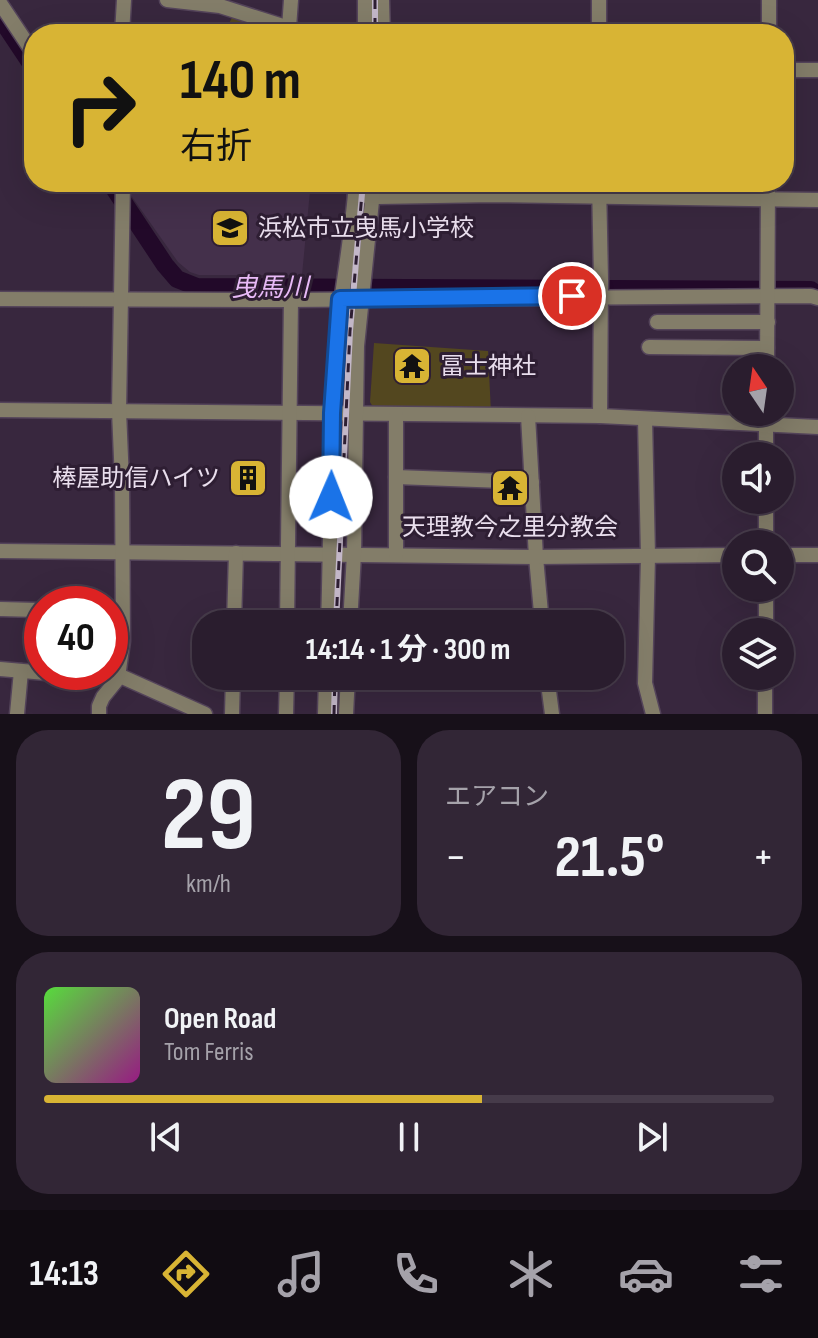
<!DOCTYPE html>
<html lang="ja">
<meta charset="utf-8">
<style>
:root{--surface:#2a1d2e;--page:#322636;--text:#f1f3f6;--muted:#a5a2aa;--line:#463b4a;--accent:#d8b434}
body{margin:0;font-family:"Sofia Sans Condensed","Noto Sans JP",sans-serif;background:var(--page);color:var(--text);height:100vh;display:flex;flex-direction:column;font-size:30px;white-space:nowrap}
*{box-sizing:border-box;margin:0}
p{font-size:26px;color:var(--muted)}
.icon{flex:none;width:44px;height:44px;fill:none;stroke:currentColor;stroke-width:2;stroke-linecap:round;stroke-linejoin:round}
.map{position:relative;height:714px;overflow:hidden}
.side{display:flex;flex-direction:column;gap:16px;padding:16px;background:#171019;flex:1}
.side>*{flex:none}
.guide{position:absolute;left:24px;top:24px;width:770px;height:168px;border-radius:32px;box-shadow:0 8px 32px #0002,0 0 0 2px var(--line);background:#d8b434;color:#111;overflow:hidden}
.needle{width:52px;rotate:347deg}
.controls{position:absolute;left:722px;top:354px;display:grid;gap:16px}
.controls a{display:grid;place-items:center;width:72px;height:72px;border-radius:50%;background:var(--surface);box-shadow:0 8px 32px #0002,0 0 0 2px var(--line);font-size:40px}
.speed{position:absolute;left:24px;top:586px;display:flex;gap:16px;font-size:40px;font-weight:700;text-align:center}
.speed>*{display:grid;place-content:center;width:104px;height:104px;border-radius:50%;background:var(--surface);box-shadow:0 8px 32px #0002,0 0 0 2px var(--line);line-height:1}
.speed .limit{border:12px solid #d22;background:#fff;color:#111}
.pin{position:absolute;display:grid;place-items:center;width:68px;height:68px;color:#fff;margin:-34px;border:4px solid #fff;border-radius:50%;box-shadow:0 2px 8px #0007}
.me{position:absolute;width:88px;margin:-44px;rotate:1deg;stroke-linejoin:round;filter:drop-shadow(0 0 6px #0008)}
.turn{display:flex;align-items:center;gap:28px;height:168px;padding:0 24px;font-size:36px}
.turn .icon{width:104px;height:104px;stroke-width:2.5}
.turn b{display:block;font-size:56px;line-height:68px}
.big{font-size:60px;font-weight:700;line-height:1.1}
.side .card{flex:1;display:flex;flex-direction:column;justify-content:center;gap:12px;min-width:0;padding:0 28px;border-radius:32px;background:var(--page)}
.side .dial{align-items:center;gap:0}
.dial b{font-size:104px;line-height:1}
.song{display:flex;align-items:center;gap:24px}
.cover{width:96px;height:96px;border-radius:12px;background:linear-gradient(135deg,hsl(110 70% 55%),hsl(310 70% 35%))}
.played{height:8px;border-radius:4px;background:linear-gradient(90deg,var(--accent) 60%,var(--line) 60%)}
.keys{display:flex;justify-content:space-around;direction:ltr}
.heat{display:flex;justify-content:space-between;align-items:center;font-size:44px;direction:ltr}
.side .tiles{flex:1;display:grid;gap:16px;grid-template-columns:1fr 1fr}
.card:last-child{grid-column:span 2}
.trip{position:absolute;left:192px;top:610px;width:432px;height:80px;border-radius:32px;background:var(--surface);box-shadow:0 8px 32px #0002,0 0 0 2px var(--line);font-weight:700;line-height:80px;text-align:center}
.menu{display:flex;height:128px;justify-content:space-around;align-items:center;background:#110c12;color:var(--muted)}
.menu .icon{width:56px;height:56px}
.menu .on{color:var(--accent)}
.menu b{font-size:36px;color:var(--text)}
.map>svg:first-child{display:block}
.built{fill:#44304b}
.green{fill:#53471f}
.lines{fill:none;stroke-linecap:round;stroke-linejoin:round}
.river{stroke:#220929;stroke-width:18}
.minor-casing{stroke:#54445a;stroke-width:17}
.minor{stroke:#837d69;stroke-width:14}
.rail-casing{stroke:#c3b7c8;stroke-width:6}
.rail{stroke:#2e1e33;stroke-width:3;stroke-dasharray:9;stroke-linecap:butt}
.route-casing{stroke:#114b97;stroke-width:20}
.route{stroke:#1a73e8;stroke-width:14}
.labels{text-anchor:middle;stroke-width:6;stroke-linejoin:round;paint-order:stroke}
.poi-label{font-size:24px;fill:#e9deed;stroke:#2e1e33;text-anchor:start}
.water-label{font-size:26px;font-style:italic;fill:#e8baf7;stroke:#2e1e33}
</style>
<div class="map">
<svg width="818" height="714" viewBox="0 0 818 714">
<rect width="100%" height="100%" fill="#38273e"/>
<!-- built -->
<path class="built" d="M 130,182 L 340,182 L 338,193 L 310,191 L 302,275 L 199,275 L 190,272 L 178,262 L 130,194 Z"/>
<!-- green -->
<g class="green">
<path d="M 233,16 L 292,34 L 223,34 Z"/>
<path d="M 374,343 L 488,351 L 491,413 L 373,407 L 370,402 Z"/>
</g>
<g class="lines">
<!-- river -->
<g class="river">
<path d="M 0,17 L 34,68"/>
<path d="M 110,182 L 165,265 L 177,279 L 197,287 L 811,290"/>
</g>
<defs>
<g id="minor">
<path d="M 167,0 L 220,6 L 289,28"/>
<path d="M 291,0 L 289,28 L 310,34"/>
<path d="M 365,0 L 365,34"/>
<path d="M 382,0 L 383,34"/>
<path d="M 0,3 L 34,54"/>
<path d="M 122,34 L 124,0"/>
<path d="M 599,34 L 599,0"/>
<path d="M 769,34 L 769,0"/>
<path d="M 784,70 L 818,70"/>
<path d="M 599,182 L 601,280 L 600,416"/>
<path d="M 355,195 L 378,197 L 494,195 L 818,200"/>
<path d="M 0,299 L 287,300 L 811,296 L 818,298"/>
<path d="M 657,322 L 768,322"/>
<path d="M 649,347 L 767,348"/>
<path d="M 767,368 L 768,182"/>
<path d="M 0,410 L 600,416 L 818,427"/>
<path d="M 528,416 L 536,557 L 542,624"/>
<path d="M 645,419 L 648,556 L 645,683 L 653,714"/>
<path d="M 766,456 L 766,412"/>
<path d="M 396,477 L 532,482"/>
<path d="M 766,544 L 766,500"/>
<path d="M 0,551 L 536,557 L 736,555"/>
<path d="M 396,555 L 396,415"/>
<path d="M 780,555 L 818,555"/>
<path d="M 0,609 L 37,610"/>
<path d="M 234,624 L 236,553"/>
<path d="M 287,624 L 291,300"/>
<path d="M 328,624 C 331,536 330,447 335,359 C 339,300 352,241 356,182"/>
<path d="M 350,624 L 354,554 L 357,346 L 374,182"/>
<path d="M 766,632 L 766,588"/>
<path d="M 0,669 L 68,675 L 118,675 L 205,714"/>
<path d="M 547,676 L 552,714"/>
<path d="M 17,714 L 21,671"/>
<path d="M 99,714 L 99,706 L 103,697 L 116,681 L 119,670 L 123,641 L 122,481 L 119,411 L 123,182"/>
<path d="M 232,714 L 233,676"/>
<path d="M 286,714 L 287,676"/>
<path d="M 325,714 L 326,676"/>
<path d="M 346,714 L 348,676"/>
<path d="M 765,714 L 765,676"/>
</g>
</defs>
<!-- minor casing -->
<use href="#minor" class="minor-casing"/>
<!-- minor -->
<use href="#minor" class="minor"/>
<defs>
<g id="rail">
<path d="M 375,0 L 375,34"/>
<path d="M 336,624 L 350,331 L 363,182"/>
<path d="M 334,714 L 335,676"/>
</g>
</defs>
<!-- rail casing -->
<use href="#rail" class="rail-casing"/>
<!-- rail -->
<use href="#rail" class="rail"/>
</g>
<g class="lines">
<defs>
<path id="route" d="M 331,497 L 332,413 L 340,299 L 572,296"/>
</defs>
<!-- route casing -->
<use href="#route" class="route-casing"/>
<!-- route -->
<use href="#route" class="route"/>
</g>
<!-- icons -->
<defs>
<symbol id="school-square" viewBox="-11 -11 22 22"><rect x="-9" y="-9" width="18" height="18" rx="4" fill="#d8b434" stroke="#2e1e33"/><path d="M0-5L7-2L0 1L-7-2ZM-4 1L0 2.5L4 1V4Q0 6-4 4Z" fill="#111"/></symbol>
<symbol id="temple-square" viewBox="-11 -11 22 22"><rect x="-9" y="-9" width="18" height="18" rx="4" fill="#d8b434" stroke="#2e1e33"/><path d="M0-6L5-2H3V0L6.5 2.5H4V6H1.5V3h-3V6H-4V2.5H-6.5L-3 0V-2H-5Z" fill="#111"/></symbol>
<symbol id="building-square" viewBox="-11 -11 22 22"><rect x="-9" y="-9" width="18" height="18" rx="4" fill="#d8b434" stroke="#2e1e33"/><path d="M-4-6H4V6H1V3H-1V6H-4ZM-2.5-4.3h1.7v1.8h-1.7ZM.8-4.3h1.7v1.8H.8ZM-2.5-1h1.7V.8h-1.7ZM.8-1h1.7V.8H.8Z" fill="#111"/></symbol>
</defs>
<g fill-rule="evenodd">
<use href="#school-square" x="208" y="206" width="44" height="44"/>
<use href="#temple-square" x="390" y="344" width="44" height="44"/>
<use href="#building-square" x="226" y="456" width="44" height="44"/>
<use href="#temple-square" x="488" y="466" width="44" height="44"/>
</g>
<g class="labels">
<!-- poi labels -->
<g class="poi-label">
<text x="258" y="236">浜松市立曳馬小学校</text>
<text x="440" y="374">冨士神社</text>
<text x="220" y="486" text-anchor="end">棒屋助信ハイツ</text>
<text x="510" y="535" text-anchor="middle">天理教今之里分教会</text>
</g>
<!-- water labels -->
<g class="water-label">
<text x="270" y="296">曳馬川</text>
</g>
</g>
</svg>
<div class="controls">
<a><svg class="needle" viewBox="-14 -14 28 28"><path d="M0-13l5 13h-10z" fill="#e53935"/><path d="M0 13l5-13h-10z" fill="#a5a2aa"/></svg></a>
<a><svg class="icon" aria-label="sound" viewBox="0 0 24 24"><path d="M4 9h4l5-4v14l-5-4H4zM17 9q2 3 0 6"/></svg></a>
<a><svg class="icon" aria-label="search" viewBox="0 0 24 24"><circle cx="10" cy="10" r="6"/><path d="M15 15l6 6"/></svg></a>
<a><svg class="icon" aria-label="layers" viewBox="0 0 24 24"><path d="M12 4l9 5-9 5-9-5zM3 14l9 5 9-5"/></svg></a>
</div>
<div class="speed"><div class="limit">40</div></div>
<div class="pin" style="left:572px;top:296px;background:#d93025"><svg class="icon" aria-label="arrive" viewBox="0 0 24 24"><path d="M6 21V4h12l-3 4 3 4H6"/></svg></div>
<svg class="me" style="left:331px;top:497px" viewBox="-20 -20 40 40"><circle r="19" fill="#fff"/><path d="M0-13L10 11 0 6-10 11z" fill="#1a73e8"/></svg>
<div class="trip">14:14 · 1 分 · 300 m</div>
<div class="guide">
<div class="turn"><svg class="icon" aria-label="right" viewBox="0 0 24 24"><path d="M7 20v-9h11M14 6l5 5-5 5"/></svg><div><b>140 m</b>右折</div></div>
</div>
</div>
<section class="side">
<div class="tiles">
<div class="card dial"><b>29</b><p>km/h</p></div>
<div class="card"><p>エアコン</p>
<div class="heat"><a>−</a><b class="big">21.5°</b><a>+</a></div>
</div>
<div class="card">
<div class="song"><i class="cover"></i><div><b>Open Road</b><p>Tom Ferris</p></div></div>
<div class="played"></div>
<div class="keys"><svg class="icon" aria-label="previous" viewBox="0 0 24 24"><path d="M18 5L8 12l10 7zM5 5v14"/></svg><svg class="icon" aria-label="pause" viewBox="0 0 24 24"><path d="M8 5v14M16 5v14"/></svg><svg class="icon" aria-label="next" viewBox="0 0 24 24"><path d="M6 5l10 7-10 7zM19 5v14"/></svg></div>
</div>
</div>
</section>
<nav class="menu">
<b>14:13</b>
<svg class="icon on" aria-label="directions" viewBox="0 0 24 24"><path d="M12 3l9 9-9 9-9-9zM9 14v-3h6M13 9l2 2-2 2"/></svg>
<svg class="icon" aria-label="music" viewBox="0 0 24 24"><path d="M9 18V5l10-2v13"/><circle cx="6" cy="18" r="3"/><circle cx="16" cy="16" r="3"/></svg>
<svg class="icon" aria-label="phone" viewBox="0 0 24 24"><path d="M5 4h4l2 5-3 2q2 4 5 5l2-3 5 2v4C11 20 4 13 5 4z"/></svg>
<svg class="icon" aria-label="climate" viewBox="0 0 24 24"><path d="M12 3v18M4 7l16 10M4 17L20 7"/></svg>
<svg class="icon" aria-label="car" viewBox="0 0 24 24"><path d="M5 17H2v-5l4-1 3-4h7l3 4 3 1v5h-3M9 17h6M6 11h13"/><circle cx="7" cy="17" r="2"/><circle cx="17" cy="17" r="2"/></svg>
<svg class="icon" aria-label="filters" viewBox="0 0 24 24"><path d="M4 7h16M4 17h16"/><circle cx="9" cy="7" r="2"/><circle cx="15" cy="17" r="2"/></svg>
</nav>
